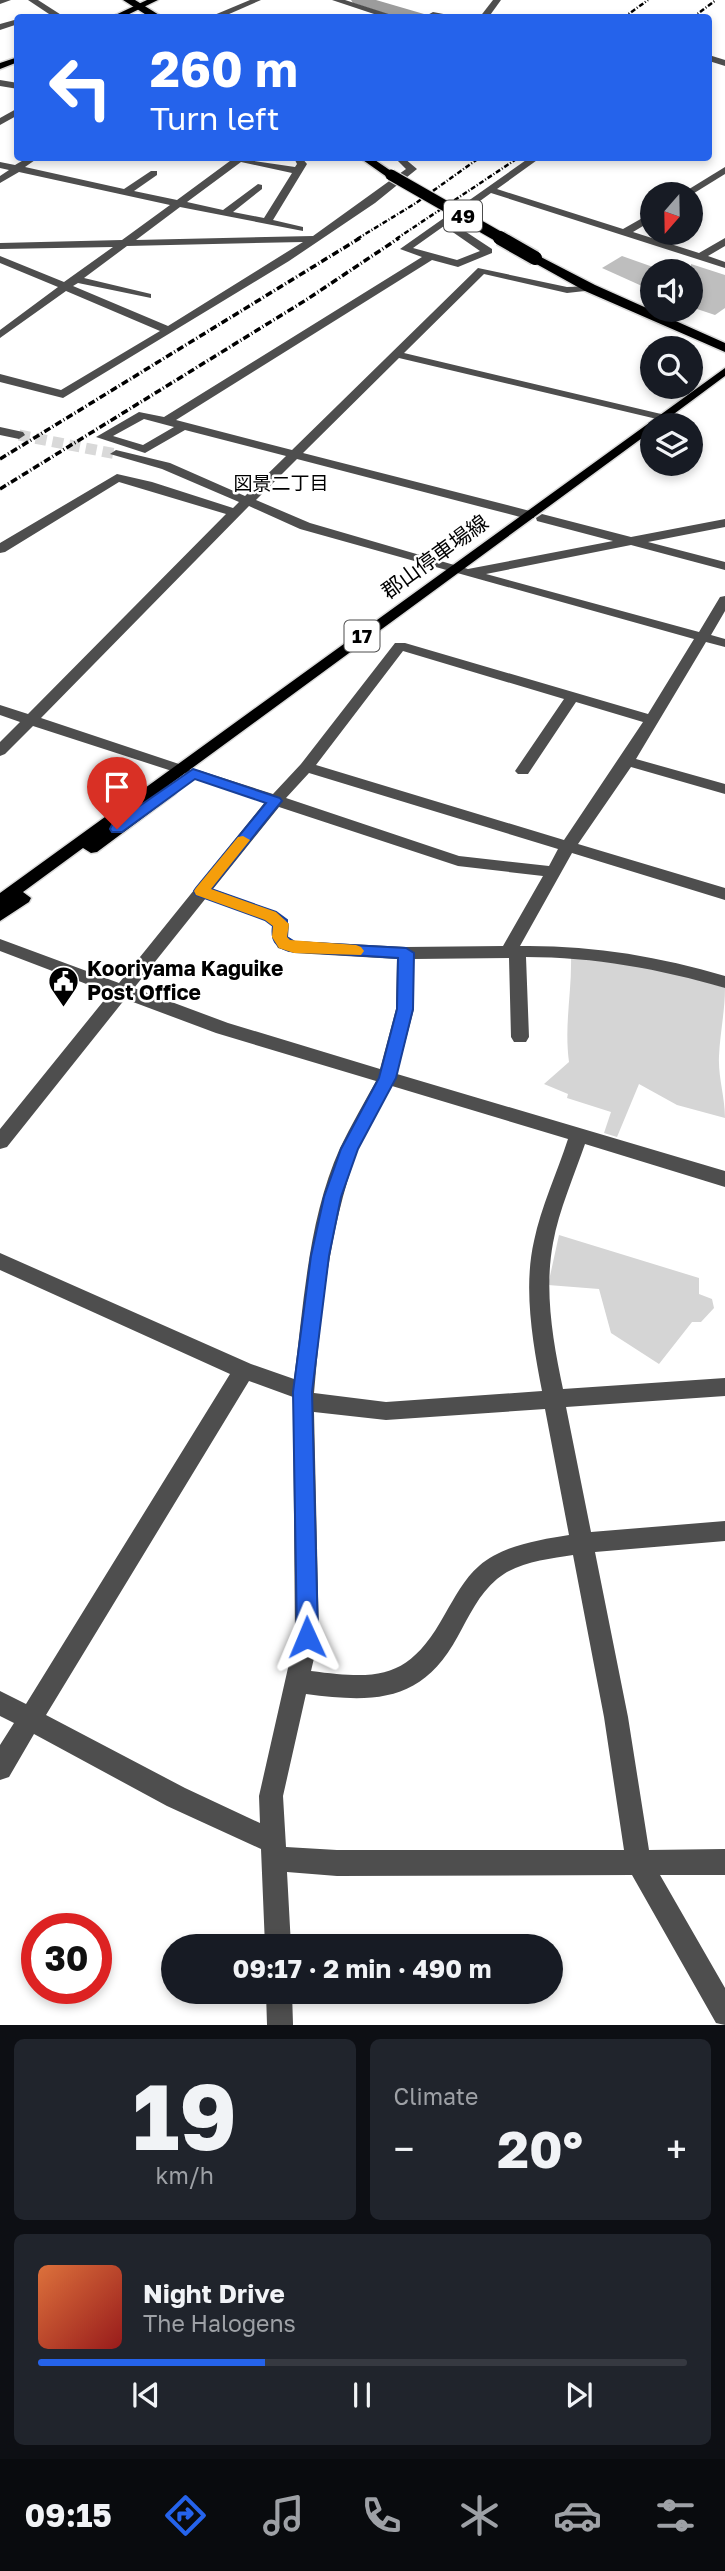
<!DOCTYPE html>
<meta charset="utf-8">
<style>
:root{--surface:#171b24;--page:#20242c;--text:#f1f3f6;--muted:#9ea1a6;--line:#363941;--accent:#2563eb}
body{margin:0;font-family:"Golos Text","Noto Sans JP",sans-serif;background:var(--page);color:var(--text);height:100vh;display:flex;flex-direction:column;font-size:26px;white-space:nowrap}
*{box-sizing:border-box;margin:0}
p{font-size:23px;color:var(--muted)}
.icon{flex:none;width:38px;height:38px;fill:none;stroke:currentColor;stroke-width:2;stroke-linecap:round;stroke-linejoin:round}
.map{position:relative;height:2025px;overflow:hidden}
.panel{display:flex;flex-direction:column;gap:14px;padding:14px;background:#0d0f14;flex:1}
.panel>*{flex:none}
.guide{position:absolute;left:14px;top:14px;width:698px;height:147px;border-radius:7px;box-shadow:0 4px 10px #0003;background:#2563eb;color:#fff;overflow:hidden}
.needle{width:46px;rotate:200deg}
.tools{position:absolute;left:640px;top:182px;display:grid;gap:14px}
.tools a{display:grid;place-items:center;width:63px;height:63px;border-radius:50%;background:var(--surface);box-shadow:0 4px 10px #0003;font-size:35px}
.speed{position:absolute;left:21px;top:1913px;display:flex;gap:14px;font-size:35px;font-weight:700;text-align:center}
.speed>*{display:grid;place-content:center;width:91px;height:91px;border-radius:50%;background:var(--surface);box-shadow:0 4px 10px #0003;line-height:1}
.speed .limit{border:10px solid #d22;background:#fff;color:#111}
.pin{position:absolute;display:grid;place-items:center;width:60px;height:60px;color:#fff;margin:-72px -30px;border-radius:50% 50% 50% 0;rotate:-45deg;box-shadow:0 0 7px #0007}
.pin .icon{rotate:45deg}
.me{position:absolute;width:77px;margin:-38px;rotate:359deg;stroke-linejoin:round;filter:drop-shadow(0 0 5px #0008)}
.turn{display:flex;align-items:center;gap:24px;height:147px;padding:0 21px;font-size:32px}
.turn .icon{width:91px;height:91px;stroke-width:2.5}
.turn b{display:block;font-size:49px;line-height:60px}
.big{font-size:52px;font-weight:700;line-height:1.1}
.panel .card{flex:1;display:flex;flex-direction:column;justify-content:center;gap:10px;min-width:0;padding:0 24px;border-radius:10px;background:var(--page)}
.panel .dial{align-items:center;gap:0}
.dial b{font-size:91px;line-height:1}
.song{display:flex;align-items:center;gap:21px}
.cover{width:84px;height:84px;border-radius:10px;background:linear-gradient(135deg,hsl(20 70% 55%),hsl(0 70% 35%))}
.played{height:7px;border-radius:4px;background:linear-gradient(90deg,var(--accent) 35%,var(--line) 35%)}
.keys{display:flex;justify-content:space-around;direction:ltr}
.heat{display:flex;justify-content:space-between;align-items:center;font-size:38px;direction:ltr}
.panel .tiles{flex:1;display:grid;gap:14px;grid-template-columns:1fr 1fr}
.card:last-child{grid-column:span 2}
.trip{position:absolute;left:161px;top:1934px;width:402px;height:70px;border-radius:35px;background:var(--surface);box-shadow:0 4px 10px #0003;font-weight:700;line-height:70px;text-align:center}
.tab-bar{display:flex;height:112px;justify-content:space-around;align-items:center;background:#090b0e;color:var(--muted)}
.tab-bar .icon{width:49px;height:49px}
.tab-bar .on{color:var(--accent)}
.tab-bar b{font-size:32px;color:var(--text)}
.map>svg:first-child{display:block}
.green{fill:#d5d5d5}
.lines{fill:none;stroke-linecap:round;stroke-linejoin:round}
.river{fill:#9c9c9c;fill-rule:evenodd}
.building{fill:#bebebe}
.minor-tunnel{stroke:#d9d9d9;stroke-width:11;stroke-dasharray:11 6;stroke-linecap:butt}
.major-casing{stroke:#dbdbdb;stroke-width:3}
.highway-casing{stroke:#dbdbdb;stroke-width:3}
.minor{fill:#4e4e4e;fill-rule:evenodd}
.major{fill:#000;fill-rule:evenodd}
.highway{fill:#000;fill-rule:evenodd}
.rail-far1{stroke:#000;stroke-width:2.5;stroke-dasharray:5 2 1 2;stroke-linecap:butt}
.rail{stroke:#000;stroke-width:3.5;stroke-dasharray:7 2.5 1 2.5;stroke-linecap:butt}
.highway-bridge-far1-casing{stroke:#dbdbdb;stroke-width:13;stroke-linecap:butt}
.highway-bridge-casing{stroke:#dbdbdb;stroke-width:17;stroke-linecap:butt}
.highway-bridge-far1{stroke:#000;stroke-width:11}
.highway-bridge{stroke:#000;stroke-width:14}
.route{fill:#2563eb;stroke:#184099;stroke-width:2}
.slow{fill:#f59e0b}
.labels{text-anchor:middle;stroke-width:5;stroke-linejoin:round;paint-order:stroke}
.shield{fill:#fff;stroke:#4c4c4c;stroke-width:2}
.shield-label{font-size:19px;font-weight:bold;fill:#000}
.far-neighbourhood-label{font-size:19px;fill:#000;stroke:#fff}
.street-label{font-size:21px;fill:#000;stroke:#fff}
.poi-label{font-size:21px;font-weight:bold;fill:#000;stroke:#fff;text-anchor:start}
</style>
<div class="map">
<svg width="725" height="2025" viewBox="0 0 725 2025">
<rect width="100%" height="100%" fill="#fff"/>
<!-- green -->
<g class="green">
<path d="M 571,956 C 622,962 677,970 725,988 C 725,1011 720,1033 719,1056 C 718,1077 725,1097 725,1118 L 677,1105 L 639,1084 L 617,1137 L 604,1133 L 611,1112 L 567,1098 L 568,1094 L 544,1084 L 569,1062 C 564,1024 572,993 571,956 Z"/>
<path d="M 559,1235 L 699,1278 L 699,1294 L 712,1299 L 714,1308 L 701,1322 L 692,1322 L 659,1364 L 611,1333 L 599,1289 L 548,1285 Z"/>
</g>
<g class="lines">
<!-- river -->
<path class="river" d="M 351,0 L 376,0 L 424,14 L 426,18 L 399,18 L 353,3 Z"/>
</g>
<!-- building -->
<g class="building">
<path d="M 622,256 L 653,267 L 653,291 L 602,268 Z"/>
<path d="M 691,264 L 725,275 L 725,308 L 715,315 L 691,307 Z"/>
</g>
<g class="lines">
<!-- minor-tunnel -->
<path class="minor-tunnel" d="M 19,435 L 116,454"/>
<defs>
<g id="major">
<path d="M 147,0 L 158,0 L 121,18 L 109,18 Z"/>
<path d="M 18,57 L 18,62 L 0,69 L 0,63 Z"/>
<path d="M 725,368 L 725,376 L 659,425 L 653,425 L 653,430 L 169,785 L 175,786 L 178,790 L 175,794 L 97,852 L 91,853 L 83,848 L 23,892 L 31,898 L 29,902 L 0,921 L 0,893 Z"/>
</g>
<g id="highway">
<path d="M 123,0 L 135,0 L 164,18 L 151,18 Z"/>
<path d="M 360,158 L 372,158 L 397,175 L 387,177 Z"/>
<path d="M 535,254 L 595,285 L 725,343 L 725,352 L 585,291 L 531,261 L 531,255 Z"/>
</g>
</defs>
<!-- major casing -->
<use href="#major" class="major-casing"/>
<!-- highway casing -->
<use href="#highway" class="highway-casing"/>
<!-- minor -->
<g class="minor">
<path d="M 0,0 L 11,0 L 0,4 Z"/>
<path d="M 28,0 L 38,0 L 66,18 L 55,18 Z"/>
<path d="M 250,0 L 261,0 L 220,18 L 207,18 Z"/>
<path d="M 332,0 L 345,0 L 401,18 L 386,18 Z"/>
<path d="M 493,0 L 501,0 L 488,18 L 479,18 Z"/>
<path d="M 433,12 L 454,16 L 455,18 L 422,18 Z"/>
<path d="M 18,19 L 18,24 L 0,30 L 0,24 Z"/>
<path d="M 709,55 L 725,60 L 725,66 L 709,61 Z"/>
<path d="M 0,80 L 18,83 L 18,89 L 0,86 Z"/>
<path d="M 18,108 L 18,115 L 0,125 L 0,118 Z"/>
<path d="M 27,158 L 38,158 L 25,167 L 124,189 L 151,171 L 157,171 L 157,175 L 134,191 L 177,200 L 234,158 L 295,167 L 297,164 L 294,158 L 302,158 L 307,164 L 273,220 L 303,227 L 303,231 L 180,207 L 136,240 L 313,236 L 406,169 L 395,158 L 404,158 L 417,169 L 375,203 L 289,261 L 63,398 L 0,382 L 0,374 L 61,390 L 160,331 L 66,291 L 0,338 L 0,330 L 58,287 L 0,263 L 0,256 L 64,282 L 113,247 L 0,249 L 0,243 L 122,240 L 170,205 L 19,172 L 0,183 L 0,176 L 9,170 L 0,168 L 0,162 L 15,165 ZM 241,162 L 292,173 L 264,218 L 233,212 L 262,189 L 262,185 L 258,184 L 223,210 L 187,202 ZM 303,242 L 168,326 L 73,286 L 78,283 L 151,298 L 151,294 L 84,278 L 127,246 Z"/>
<path d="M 529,158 L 540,158 L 497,189 L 623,229 L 653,212 L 653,220 L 633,232 L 699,253 L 725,238 L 725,246 L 708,256 L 725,262 L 725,268 L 491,193 L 451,222 L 492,249 L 492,253 L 458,267 L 432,260 L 176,420 L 292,450 L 478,268 L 567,287 L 594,286 L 594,290 L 567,293 L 484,274 L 404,353 L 678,418 L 678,424 L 399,358 L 303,453 L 534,512 L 534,518 L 524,518 L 297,459 L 256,500 L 310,523 L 468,569 L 613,541 L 537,521 L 536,518 L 542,514 L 631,537 L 725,519 L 725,527 L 648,542 L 725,562 L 725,570 L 631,545 L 486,574 L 699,632 L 720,597 L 725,596 L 725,611 L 711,635 L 725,639 L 725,647 L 706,642 L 636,759 L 725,784 L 725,794 L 631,767 L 578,844 L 725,888 L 725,900 L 572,853 L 520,946 C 590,945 658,956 725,976 L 725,988 C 660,969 594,957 526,957 L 529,1037 L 526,1042 L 514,1042 L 511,1037 L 509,958 L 414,959 L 414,1009 L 397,1074 L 725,1171 L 725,1187 L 585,1144 C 574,1176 559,1210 553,1243 C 544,1291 553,1342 563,1389 L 725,1378 L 725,1396 L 566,1407 L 591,1532 L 725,1521 L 725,1541 L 595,1552 L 628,1717 L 649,1850 L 725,1849 L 725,1875 L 660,1875 L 725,1988 L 725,2025 L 716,2023 L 632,1875 L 337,1876 L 287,1872 L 291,1946 L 265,1946 L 261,1849 L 167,1806 L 34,1734 L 9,1777 L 0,1780 L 0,1745 L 14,1723 L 0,1716 L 0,1691 L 26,1704 L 230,1374 L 0,1270 L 0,1253 L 251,1364 L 294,1379 C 304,1303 308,1219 340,1148 C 351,1125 364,1103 376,1081 L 216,1033 L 125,999 L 7,1147 L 0,1149 L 0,1129 L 110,993 L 0,951 L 0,939 L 119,983 L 265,802 L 188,776 L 185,773 L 188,770 L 198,770 L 273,794 L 301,764 L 395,643 L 405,643 L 648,714 L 694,639 L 300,529 L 249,506 L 41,718 L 185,766 L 188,769 L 185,772 L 175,772 L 33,726 L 5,754 L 0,756 L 0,742 L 20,722 L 0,715 L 0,705 L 28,714 L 226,514 L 119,482 L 5,552 L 0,553 L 0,543 L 117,474 L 152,482 L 233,508 L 239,502 L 162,469 L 110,454 L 116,450 L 170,463 L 245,496 L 286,456 L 185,430 L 145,453 L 96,437 L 139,412 L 164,417 L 422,257 L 400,249 ZM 444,226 L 480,251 L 457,260 L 413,248 ZM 144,419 L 174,427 L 143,445 L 113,436 ZM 403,651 L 564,699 L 515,771 L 518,774 L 528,774 L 576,702 L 643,722 L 564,840 L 316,765 ZM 309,773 L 558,849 L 549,866 L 459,856 L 286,798 ZM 279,807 L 458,866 L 543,876 L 503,946 L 406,947 L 294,941 L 288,937 L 289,924 L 277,912 L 213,889 ZM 206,898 L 265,920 L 272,926 L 272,937 L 278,948 L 294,953 L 397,959 L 396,1009 L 380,1069 L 228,1023 L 134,988 ZM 392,1086 L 568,1139 C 557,1173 541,1207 534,1241 C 523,1289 533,1344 542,1391 L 386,1402 L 314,1393 C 321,1312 329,1229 357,1152 C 366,1129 380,1107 392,1086 ZM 249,1381 L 293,1397 L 295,1637 L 259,1796 L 260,1823 L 185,1788 L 46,1715 ZM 545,1409 L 569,1535 C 539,1540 503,1545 479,1566 C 464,1579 455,1597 445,1614 C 409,1679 381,1680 311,1671 L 319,1637 L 314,1412 L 386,1420 ZM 573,1555 L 604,1717 L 624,1850 L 337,1850 L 286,1847 L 283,1796 L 306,1694 C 374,1703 422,1703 458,1636 C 469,1616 479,1594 497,1579 C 517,1562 548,1559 573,1555 Z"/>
<path d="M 725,167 L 725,174 L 691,195 L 681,194 Z"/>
<path d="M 0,427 L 23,432 L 25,435 L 19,439 L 0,435 Z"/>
<path d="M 266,1992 L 292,1992 L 293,2025 L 267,2025 Z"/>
</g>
<!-- major -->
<use href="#major" class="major"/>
<!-- highway -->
<use href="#highway" class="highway"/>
<!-- rail-far1 -->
<g class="rail-far1">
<path d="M 623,18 L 648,0"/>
<path d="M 692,18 L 716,0"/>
<path d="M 357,239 L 416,203 L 479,158"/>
<path d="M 396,239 L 518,158"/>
</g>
<!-- rail -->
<g class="rail">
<path d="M 0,459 L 360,238"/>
<path d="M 0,489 L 306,300 L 399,238"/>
</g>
<defs>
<path id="highway-bridge-far1" d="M 391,175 L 503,239"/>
<path id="highway-bridge" d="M 500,238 L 535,258"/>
</defs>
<!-- highway-bridge-far1 casing -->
<use href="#highway-bridge-far1" class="highway-bridge-far1-casing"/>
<!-- highway-bridge casing -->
<use href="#highway-bridge" class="highway-bridge-casing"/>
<!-- highway-bridge-far1 -->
<use href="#highway-bridge-far1" class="highway-bridge-far1"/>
<!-- highway-bridge -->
<use href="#highway-bridge" class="highway-bridge"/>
</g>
<!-- route -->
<path class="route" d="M 193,769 L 280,798 L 282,801 L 211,889 L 276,912 L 287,920 L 287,937 L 295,942 L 406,948 L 414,953 L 413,1009 L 396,1078 L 358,1149 L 341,1197 L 329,1256 L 312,1392 L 318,1637 L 315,1644 L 307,1647 L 300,1644 L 297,1637 L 293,1392 L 311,1256 L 324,1197 L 341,1149 L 379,1078 L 397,1009 L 398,958 L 289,951 C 275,946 271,940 273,926 L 265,920 L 196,895 L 194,891 L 196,888 L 266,803 L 195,779 L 122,832 L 112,832 L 110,829 L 112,825 Z"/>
<!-- slow -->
<path class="slow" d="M 243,836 L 250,840 L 211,889 L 276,912 L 289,924 L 287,937 L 290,940 L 356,945 L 361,947 L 364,951 L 361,955 L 294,953 L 279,948 L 272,937 L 273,926 L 265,920 L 196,895 L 194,891 L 196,888 L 238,837 Z"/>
<!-- icons -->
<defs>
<symbol id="civic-pin" viewBox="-11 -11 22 30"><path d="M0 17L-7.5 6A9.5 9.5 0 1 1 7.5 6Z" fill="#000" stroke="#fff"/><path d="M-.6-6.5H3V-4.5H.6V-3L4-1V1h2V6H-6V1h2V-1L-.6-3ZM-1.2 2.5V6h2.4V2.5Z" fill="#fff"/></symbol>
</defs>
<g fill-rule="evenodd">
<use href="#civic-pin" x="46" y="964" width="35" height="47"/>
</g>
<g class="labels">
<!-- shield labels -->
<g class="shield">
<rect x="444" y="200.5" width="38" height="31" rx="5"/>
<rect x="344.5" y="620.5" width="35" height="31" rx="5"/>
</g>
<g class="shield-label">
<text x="463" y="223">49</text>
<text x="362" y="643">17</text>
</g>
<!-- far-neighbourhood labels -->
<g class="far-neighbourhood-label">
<text x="281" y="490">図景二丁目</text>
</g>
<!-- street labels -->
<g class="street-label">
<text transform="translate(435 557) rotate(-36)" y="7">郡山停車場線</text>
</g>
<!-- poi labels -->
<g class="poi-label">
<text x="87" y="976">Kooriyama Kaguike<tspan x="87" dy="24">Post Office</tspan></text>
</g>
</g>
</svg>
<div class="tools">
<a><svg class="needle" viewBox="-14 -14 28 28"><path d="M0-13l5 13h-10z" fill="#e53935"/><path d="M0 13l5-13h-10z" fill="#9ea1a6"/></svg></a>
<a><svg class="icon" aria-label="sound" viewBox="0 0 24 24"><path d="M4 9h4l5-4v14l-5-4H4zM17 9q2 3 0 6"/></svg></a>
<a><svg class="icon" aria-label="search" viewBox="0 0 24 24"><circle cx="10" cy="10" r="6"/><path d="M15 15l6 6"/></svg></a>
<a><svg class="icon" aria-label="layers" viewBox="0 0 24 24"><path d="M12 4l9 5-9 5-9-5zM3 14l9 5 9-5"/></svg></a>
</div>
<div class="speed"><div class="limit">30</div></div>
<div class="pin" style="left:117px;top:829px;background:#d93025"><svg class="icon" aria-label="arrive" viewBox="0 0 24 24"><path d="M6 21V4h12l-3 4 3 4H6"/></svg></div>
<svg class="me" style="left:307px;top:1637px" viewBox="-20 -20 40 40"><path d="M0-17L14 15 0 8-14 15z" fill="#2563eb" stroke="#fff" stroke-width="4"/></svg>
<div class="trip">09:17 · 2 min · 490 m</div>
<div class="guide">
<div class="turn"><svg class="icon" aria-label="left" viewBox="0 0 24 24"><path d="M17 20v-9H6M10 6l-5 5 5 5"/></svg><div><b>260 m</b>Turn left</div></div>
</div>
</div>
<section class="panel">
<div class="tiles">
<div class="card dial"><b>19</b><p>km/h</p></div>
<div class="card"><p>Climate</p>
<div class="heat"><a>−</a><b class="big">20°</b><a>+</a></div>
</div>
<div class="card">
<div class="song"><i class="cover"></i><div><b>Night Drive</b><p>The Halogens</p></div></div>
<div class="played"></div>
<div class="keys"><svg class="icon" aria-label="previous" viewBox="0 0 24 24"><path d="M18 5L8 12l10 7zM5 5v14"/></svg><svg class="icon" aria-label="pause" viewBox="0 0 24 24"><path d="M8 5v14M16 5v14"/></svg><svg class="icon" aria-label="next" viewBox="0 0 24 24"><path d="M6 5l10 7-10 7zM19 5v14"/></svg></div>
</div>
</div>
</section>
<nav class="tab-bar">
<b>09:15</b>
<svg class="icon on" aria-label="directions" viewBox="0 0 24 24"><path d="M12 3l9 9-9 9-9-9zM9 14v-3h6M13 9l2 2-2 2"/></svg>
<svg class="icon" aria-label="music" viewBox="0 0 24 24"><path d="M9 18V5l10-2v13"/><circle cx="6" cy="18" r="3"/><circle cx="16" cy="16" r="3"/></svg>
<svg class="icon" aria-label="phone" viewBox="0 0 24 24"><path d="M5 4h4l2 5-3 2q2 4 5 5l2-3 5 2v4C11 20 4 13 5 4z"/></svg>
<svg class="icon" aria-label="climate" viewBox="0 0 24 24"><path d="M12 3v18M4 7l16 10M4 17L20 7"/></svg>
<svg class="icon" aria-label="car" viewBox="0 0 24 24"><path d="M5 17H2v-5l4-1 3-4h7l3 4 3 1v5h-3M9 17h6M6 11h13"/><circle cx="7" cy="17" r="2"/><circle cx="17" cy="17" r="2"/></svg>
<svg class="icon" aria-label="filters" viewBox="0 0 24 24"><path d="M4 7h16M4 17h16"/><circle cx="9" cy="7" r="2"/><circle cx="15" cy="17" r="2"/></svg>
</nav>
